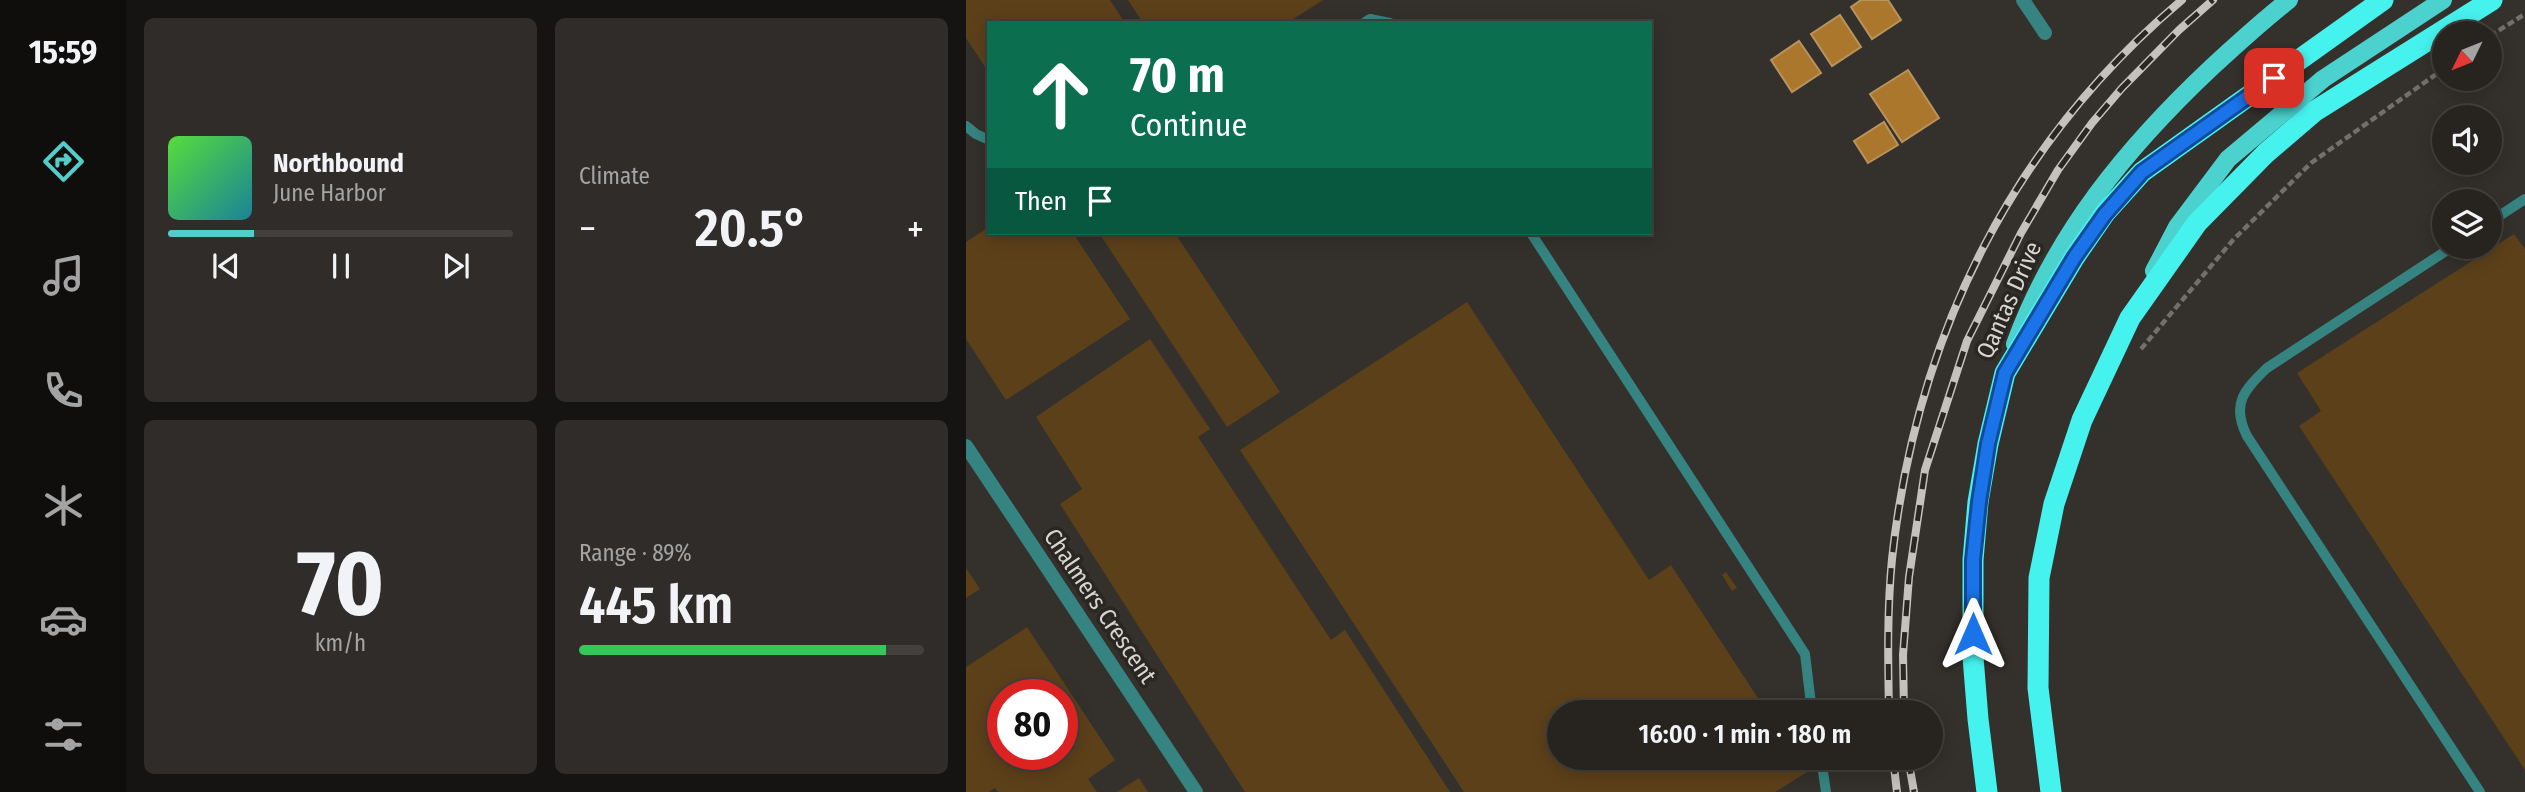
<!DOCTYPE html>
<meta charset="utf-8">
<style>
:root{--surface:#272420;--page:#2f2c29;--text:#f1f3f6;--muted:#a4a4a5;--line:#43413e;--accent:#53cdca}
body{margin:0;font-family:"Fira Sans Condensed",sans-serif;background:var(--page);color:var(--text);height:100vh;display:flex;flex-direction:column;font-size:26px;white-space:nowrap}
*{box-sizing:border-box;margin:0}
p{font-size:23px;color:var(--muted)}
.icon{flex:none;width:38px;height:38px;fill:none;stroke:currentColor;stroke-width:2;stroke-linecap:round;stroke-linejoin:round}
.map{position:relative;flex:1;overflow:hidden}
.side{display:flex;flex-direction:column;gap:18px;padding:18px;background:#151412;width:840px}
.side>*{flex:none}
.guide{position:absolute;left:21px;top:21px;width:665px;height:214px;border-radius:0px;box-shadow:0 4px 18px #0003,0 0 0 2px var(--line);background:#0b6e4f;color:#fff;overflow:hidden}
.needle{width:46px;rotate:227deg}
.tools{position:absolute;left:1466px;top:21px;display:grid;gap:14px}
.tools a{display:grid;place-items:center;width:70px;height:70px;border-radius:50%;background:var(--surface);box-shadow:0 4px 18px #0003,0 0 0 2px var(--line);font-size:35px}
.speed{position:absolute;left:21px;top:679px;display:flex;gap:14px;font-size:35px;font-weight:700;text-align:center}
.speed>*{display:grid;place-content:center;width:91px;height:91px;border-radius:50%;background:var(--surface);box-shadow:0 4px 18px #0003,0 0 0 2px var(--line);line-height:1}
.speed .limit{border:10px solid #d22;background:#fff;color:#111}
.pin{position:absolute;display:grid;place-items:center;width:60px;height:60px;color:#fff;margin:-30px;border-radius:14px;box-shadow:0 4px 10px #0006}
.me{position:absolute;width:77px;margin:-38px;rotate:0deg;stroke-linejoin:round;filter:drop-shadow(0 0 5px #0008)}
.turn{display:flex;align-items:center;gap:24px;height:147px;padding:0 28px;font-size:32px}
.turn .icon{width:91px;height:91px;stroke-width:2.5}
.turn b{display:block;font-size:49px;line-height:60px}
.then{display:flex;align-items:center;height:66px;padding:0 28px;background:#0003;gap:14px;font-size:26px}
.big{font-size:52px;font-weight:600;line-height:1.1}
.side .card{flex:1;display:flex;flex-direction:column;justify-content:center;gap:10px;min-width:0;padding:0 24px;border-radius:10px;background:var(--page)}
.side .dial{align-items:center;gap:0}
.dial b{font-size:91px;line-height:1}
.song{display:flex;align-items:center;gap:21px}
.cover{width:84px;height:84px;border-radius:10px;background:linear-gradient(135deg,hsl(110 70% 55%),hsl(190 70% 35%))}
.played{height:7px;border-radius:4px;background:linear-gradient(90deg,var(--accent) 25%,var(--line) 25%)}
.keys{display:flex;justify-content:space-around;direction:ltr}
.heat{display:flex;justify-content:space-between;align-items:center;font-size:38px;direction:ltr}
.charge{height:10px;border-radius:5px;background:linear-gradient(90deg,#34c759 89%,var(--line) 0)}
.side .tiles{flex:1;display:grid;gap:18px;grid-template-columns:repeat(2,1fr)}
.trip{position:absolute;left:581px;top:700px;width:396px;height:70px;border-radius:35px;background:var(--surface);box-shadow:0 4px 18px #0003,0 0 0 2px var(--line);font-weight:600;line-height:70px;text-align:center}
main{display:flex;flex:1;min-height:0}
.dock{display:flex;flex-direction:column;width:126px;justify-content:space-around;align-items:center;background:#100e0d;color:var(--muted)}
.dock .icon{width:49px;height:49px}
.dock .selected{color:var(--accent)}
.dock b{font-size:32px;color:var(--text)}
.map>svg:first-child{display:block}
.water{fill:#ab772d;stroke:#b8935e;stroke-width:2}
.building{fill:#5c401a;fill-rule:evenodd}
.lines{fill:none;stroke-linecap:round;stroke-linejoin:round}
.path{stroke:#736f6b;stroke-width:4.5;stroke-dasharray:7 3.5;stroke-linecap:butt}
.lane{stroke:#368482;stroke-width:10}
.street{stroke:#368482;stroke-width:14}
.primary{stroke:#4bd2cf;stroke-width:18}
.highway{stroke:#46f2ee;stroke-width:21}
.rail-casing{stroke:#c4c2be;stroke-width:8}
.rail{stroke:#2a2621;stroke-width:5;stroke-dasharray:16;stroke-linecap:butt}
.route-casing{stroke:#114b97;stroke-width:18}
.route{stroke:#1a73e8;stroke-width:12}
.labels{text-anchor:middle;stroke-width:7;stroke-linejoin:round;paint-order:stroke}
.street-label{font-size:24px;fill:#d7d5d1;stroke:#2a2621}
</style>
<main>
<nav class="dock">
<b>15:59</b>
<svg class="icon selected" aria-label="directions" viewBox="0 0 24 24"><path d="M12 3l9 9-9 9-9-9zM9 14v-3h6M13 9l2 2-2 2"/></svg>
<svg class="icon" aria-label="music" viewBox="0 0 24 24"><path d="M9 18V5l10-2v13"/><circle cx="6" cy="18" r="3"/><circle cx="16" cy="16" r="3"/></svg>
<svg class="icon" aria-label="phone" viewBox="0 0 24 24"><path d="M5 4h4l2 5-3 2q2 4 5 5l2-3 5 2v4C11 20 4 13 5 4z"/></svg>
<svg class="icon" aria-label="climate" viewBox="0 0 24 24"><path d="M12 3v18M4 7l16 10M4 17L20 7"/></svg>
<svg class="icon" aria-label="car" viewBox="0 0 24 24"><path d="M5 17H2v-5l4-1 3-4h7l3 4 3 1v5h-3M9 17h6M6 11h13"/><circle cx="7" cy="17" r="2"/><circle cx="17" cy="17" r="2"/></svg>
<svg class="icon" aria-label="filters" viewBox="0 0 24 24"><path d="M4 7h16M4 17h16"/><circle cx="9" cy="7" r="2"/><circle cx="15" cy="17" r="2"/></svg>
</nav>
<section class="side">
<div class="tiles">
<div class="card">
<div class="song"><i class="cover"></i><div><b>Northbound</b><p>June Harbor</p></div></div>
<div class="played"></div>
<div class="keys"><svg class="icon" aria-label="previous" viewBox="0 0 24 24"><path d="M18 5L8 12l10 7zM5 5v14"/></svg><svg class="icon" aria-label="pause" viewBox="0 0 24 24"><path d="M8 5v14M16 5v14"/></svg><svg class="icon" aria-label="next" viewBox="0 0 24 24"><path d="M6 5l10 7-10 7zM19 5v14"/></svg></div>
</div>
<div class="card"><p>Climate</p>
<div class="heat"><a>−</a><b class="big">20.5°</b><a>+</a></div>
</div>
<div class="card dial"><b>70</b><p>km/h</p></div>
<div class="card"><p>Range · 89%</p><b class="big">445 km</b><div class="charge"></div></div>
</div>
</section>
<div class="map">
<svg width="1559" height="792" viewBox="0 0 1559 792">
<rect width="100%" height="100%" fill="#34302b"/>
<!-- water -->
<g class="water">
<path d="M 895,0 L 922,0 L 935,20 L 906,39 L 885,7 Z"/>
<path d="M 874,15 L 895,47 L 866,66 L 845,34 Z"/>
<path d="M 833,41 L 855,73 L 826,92 L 805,60 Z"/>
<path d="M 942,70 L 973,118 L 936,142 L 904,94 Z"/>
<path d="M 918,122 L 932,145 L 902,163 L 888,141 Z"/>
</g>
<!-- building -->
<g class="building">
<path d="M 0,0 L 144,0 L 159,23 L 23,23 L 23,73 L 0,38 Z"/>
<path d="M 162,0 L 357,0 L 321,23 L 177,23 Z"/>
<path d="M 23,227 L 23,233 L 107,233 L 164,319 L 40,400 L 0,339 L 0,242 Z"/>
<path d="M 133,233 L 209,233 L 314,392 L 261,427 Z"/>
<path d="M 1548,234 L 1559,249 L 1559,770 L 1333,426 L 1355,411 L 1331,373 Z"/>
<path d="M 501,302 L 683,580 L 705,565 L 801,712 L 593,712 L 593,758 L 831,758 L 841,772 L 809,792 L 498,792 L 274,450 Z"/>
<path d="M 184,339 L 244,429 L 232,437 L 365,640 L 379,630 L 484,792 L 279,792 L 94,504 L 116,489 L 70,417 Z"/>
<path d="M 0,568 L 14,589 L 0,598 Z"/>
<path d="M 760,572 L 771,588 L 766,591 L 756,575 Z"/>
<path d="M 61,627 L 149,760 L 122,779 L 131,792 L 32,792 L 29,788 L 23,792 L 0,792 L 0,667 ZM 37,695 L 96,695 L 96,754 L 37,754 Z"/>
<path d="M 173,778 L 182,792 L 151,792 Z"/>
</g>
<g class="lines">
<!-- path -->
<g class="path">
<path d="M 1524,36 L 1559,14"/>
<path d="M 1175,349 L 1267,240 L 1345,163 L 1479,68"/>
</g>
<!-- lane -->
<g class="lane">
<path d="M 398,23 L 404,19 L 424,23"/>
<path d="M 0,126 L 10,134 L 23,140"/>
<path d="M 1524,222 L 1559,199"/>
<path d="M 565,233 L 839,654 L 846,712"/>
<path d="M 1486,247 L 1301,368 C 1278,390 1265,404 1281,436 L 1514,792"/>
<path d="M 855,758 L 860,792"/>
</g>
<!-- street -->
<g class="street">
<path d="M 1057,0 L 1079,33"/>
<path d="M 0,446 L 230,792"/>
</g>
<!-- primary -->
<g class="primary">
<path d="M 1188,271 L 1211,227 L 1262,159 L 1357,79 L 1477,0"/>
<path d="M 1049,344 C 1090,233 1161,147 1246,67 C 1271,44 1296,21 1323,0"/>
</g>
<!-- highway -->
<g class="highway">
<path d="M 1021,792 L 1012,719 L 1007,657 L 1007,560 L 1012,502 L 1022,444 L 1039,373 L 1108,258 L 1139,213 L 1176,172 L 1417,0"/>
<path d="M 1085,792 L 1072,688 L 1073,578 L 1088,504 L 1116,420 L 1164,318 L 1231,223 L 1300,153 L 1349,111 L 1526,0"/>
</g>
<defs>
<g id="rail">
<path d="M 923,712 C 922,661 921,610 926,559 C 950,337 1045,144 1216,0"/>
<path d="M 938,712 L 937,655 L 943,577 L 959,470 L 1001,341 L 1055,233 L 1092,170 L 1126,123 L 1156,88 L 1213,30 L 1247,0"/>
<path d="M 927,758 L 931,792"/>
<path d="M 942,758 L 948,792"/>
</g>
</defs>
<!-- rail casing -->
<use href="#rail" class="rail-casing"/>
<!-- rail -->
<use href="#rail" class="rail"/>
</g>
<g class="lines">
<defs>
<path id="route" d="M 1007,634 L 1007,560 L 1013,502 L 1022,444 L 1039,373 L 1108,258 L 1139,214 L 1176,172 L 1308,78"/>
</defs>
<!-- route casing -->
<use href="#route" class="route-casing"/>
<!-- route -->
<use href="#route" class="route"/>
</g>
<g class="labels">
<!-- street labels -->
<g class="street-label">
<text transform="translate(1043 300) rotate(-66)" y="8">Qantas Drive</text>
<text transform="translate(134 606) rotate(56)" y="8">Chalmers Crescent</text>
</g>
</g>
</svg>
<div class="tools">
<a><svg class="needle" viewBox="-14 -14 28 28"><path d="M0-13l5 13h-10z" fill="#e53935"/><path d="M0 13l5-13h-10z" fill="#a4a4a5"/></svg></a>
<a><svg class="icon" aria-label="sound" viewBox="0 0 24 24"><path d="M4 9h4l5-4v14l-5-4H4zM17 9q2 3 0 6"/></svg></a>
<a><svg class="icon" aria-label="layers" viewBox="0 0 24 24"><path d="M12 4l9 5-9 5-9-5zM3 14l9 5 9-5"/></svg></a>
</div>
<div class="speed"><div class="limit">80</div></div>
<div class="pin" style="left:1308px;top:78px;background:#d93025"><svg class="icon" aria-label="arrive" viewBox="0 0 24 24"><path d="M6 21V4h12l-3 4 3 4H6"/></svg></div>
<svg class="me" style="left:1007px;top:634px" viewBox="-20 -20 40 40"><path d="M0-17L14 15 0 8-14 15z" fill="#1a73e8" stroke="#fff" stroke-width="4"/></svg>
<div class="trip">16:00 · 1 min · 180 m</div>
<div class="guide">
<div class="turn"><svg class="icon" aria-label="ahead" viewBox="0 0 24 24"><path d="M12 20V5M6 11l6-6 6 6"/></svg><div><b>70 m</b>Continue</div></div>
<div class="then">Then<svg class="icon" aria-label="arrive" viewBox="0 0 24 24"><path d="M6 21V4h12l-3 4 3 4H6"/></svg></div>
</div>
</div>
</main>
